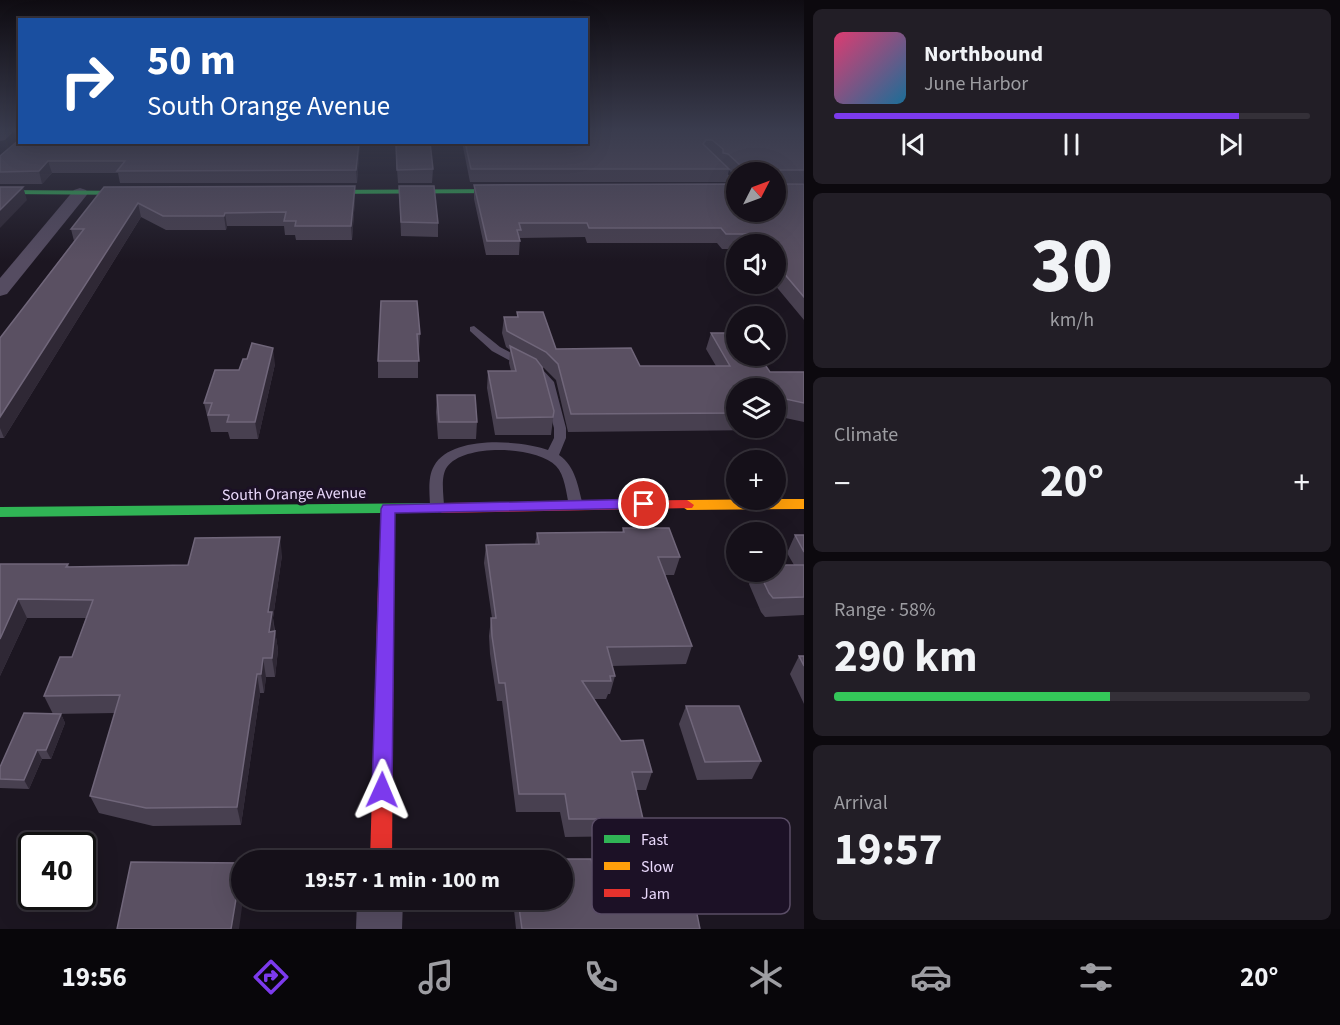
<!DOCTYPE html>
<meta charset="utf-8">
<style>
:root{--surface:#151019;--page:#221e26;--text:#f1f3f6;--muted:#9d9da2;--line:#343038;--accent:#7c3aed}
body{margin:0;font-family:"Source Sans 3",sans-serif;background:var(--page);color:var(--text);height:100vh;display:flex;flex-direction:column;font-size:22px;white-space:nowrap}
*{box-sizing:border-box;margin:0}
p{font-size:20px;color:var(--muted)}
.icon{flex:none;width:33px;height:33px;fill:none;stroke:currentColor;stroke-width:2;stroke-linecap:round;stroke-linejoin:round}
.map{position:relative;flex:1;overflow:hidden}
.sheet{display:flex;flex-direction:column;gap:9px;padding:9px;background:#0c090e;width:536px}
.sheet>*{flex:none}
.top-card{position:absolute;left:18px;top:18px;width:570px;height:126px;border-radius:0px;box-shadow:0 6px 24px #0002,0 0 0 2px var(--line);background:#1a4fa0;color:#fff;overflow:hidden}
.needle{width:39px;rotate:48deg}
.fabs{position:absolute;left:726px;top:162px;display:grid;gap:12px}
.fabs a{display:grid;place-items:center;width:60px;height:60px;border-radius:50%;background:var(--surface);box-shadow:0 6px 24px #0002,0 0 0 2px var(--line);font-size:30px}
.speed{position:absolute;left:18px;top:832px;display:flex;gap:12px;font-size:30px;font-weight:700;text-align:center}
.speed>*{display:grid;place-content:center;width:78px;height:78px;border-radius:50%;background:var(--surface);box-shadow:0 6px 24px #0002,0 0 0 2px var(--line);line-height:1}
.speed .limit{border:3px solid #111;border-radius:9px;background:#fff;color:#111}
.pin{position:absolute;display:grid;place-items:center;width:51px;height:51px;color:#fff;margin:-26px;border:3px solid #fff;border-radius:50%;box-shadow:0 2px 6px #0007}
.me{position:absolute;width:66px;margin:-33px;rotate:1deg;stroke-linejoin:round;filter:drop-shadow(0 0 4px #0008)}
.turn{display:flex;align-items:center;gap:21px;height:126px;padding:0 30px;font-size:27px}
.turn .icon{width:78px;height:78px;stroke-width:2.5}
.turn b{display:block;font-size:42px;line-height:51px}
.big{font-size:45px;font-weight:700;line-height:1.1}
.sheet .tile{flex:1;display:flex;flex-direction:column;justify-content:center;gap:9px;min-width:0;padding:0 21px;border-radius:9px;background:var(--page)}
.sheet .dial{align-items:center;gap:0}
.dial b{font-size:78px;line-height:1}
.song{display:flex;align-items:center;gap:18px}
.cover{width:72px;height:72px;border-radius:9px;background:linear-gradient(135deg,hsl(340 70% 55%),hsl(200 70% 35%))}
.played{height:6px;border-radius:3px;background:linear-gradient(90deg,var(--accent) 85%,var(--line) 85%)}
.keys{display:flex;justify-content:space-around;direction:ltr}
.heat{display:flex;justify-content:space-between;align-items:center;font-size:33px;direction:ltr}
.charge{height:9px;border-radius:4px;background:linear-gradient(90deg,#34c759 58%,var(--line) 0)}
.trip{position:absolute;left:231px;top:850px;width:342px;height:60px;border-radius:30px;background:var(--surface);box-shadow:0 6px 24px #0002,0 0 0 2px var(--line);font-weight:700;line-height:60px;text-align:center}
.dock{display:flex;height:96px;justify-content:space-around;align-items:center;background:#08060a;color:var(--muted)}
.dock .icon{width:42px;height:42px}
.dock .selected{color:var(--accent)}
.dock b{font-size:27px;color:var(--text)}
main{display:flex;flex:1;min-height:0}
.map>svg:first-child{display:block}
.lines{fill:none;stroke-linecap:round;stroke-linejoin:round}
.lane{fill:#554c61;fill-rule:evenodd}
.street{fill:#554c61;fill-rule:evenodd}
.fast{fill:#30b455;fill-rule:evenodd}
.slow{fill:#ff9f0a;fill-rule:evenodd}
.jam{fill:#e5322d;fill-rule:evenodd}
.wall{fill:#484050}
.shaded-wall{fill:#2f2835}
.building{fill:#5a5062;stroke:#70667a;stroke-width:1.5}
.route{fill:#7c3aed;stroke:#51269a;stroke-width:1.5}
.labels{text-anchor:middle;stroke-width:6;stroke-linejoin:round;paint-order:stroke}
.street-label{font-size:16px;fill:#ead9fc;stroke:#1c1126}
.key{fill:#1c1126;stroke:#5a4d66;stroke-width:1.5}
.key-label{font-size:16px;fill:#ead9fc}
</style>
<main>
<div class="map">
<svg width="805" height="929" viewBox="0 0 805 929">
<rect width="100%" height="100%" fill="#1c1621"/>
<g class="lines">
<!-- lane -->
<g class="lane">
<path d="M 720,168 L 736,181 L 736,187 L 717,172 L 716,170 Z"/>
<path d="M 474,326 L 500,347 L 543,370 L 554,382 L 566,428 L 566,438 L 559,455 C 576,467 578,487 583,505 L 581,508 L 576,510 L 569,505 C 566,493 565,475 556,466 C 537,446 464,443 447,467 C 440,477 444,496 444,508 L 437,513 L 430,508 C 430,495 427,478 434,466 C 451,435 520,440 548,450 L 554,438 L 554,428 L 542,383 L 535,374 L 492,351 L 470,331 L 470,327 Z"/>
</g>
<!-- street -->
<g class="street">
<path d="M 0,131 L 14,131 L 5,140 L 0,141 Z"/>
<path d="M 80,188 L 86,190 L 88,193 L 86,196 L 7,294 L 0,296 L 0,278 L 74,190 Z"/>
<path d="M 357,900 L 403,900 L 402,929 L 356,929 Z"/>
</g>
<!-- fast -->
<g class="fast">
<path d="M 519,189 L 522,189 L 522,193 L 309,194 L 305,192 L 309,190 Z"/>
<path d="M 0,190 L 144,191 L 148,193 L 144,195 L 0,194 Z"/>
<path d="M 442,503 L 447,505 L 449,508 L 447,511 L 395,513 L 394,585 L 392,589 L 386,591 L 380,589 L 378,585 L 381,513 L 0,517 L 0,507 Z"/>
</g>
<!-- slow -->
<path class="slow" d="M 776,499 L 805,499 L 805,509 L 687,510 L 680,505 L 687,500 Z"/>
<!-- jam -->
<g class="jam">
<path d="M 687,500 L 694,505 L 692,508 L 442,513 L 435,508 L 442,503 Z"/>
<path d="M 386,579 L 392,581 L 394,585 L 392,861 L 370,861 L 378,585 L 380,581 Z"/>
</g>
</g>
<!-- wall -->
<g class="wall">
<path d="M 804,131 L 804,183 L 779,183 L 804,184 L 804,320 L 774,284 L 776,284 L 776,244 L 736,244 L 736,249 L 722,249 L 717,243 L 587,243 L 585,237 L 520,238 L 519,255 L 486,255 L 474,199 L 474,185 L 736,212 L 776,172 L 736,172 L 736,178 L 729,170 L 726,182 L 470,182 L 462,142 L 586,142 Z"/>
<path d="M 20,142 L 360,142 L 357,183 L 120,183 L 118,173 L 52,173 L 42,184 L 0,184 L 0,156 Z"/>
<path d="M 395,142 L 438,142 L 430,144 L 433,169 L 432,183 L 398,183 Z"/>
<path d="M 399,186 L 438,223 L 438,237 L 401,236 Z"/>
<path d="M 104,187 L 355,199 L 352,240 L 296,240 L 295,235 L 285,235 L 284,226 L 227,226 L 226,230 L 166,230 L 141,217 L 4,438 L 0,438 L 0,338 L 74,241 L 71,229 Z"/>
<path d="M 381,301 L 420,334 L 419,350 L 418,350 L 418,378 L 378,378 L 378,361 Z"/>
<path d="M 517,312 L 556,349 L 640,366 L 716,366 L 706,349 L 711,333 L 770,372 L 804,372 L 804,422 L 776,416 L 776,418 L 776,388 L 736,388 L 736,428 L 772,428 L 771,430 L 568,432 L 556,380 L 544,368 L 541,367 L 554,411 L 551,435 L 495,435 L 487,388 L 488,371 L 511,371 L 509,363 L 510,350 L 506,347 L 502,333 L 504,317 L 517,317 Z"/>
<path d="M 275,364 L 258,439 L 230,439 L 228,432 L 211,432 L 204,403 L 239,370 Z"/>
<path d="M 437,395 L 477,422 L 476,439 L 438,439 L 436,412 Z"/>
<path d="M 623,528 L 680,557 L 674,575 L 665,575 L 692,646 L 686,664 L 612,666 L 615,676 L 610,694 L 608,694 L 606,699 L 594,699 L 621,741 L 652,772 L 646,790 L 636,790 L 643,819 L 636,836 L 565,837 L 560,812 L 516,812 L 502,701 L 497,701 L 490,654 L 489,636 L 491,618 L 492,618 L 484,563 L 486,545 L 535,544 L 537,533 L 622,532 Z"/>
<path d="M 795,535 L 804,535 L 804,615 L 765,617 L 761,612 L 749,584 L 754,572 L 776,572 L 794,565 L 787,553 Z"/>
<path d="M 282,555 L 273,618 L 278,650 L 275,677 L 266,677 L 264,693 L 260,693 L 241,825 L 153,826 L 99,813 L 90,796 L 115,713 L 53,714 L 44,696 L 72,657 L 86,618 L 27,618 L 0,676 L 0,564 L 68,564 L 69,567 L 188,565 Z"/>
<path d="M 799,656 L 804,656 L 804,704 L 790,674 Z"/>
<path d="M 686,706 L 761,761 L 752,779 L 697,780 L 679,724 Z"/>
<path d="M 61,714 L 65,723 L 51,759 L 42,759 L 29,789 L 0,788 L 0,767 Z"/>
<path d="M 704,831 L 724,893 L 715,909 L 696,910 L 700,929 L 516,929 L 513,900 L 562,900 L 562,861 L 517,861 L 517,859 L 591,859 L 601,893 L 649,894 L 638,850 L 645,833 Z"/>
</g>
<!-- shaded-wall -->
<g class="shaded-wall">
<path d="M 359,142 L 360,142 L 357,183 L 356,170 Z"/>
<path d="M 48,161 L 52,173 L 42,184 L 39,171 Z"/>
<path d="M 355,186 L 355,199 L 352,240 L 351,226 Z"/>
<path d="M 23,187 L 27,200 L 0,228 L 0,210 Z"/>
<path d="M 138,203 L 141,217 L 4,438 L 0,428 L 0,417 Z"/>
<path d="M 225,213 L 227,226 L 226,230 L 224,216 Z"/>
<path d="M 273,348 L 275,364 L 258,439 L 255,422 Z"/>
<path d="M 280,537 L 282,555 L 273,618 L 274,630 L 272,650 L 269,632 L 268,612 Z"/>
<path d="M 18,599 L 27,618 L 0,676 L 0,639 Z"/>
<path d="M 275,631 L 278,650 L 275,677 L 272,658 Z"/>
<path d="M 263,658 L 266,677 L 264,693 L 261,674 Z"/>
<path d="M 257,674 L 260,693 L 241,825 L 237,807 Z"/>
<path d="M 61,714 L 65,723 L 51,759 L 46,750 Z"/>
<path d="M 37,750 L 42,759 L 29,789 L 24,780 Z"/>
<path d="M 242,863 L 242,900 L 243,900 L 239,929 L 231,929 Z"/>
</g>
<!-- building -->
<g class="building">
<path d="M 586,131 L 804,131 L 804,170 L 778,170 L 778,182 L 780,184 L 804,184 L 804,297 L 776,264 L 776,244 L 759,244 L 750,234 L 726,234 L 721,228 L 589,228 L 587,223 L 519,223 L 521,230 L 517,230 L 520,241 L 487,241 L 474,185 L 736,184 L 736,212 L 776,212 L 776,172 L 741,172 L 741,166 L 728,154 L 723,153 L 723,149 L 712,140 L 706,140 L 703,144 L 729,169 L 471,169 L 465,142 L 586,142 Z"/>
<path d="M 20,139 L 20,142 L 359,142 L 356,170 L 117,171 L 125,161 L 48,161 L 39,171 L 0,172 L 0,156 Z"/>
<path d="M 396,142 L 430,142 L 433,169 L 397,170 Z"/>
<path d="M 355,186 L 351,226 L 295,226 L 296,221 L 284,221 L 286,212 L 225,213 L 224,216 L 163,216 L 138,203 L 0,417 L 0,338 L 84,229 L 71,229 L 104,187 Z"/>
<path d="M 399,186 L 434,186 L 438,223 L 401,222 Z"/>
<path d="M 0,187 L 23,187 L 0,210 Z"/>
<path d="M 381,301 L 417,301 L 420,334 L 417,334 L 419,361 L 378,361 Z"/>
<path d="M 517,312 L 543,312 L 556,349 L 631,348 L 640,366 L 730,366 L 711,333 L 736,333 L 736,356 L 759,356 L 770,372 L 804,372 L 804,403 L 776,397 L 776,388 L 736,388 L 736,413 L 571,414 L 558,364 L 546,352 L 507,331 L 504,317 L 518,317 Z"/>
<path d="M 252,343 L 273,348 L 255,422 L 227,422 L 229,415 L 208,415 L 212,403 L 204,403 L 215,370 L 239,370 L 243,359 L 247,359 Z"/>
<path d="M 510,346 L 536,359 L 542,367 L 554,411 L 553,417 L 497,418 L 488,371 L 516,371 Z"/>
<path d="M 437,395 L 475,395 L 477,422 L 439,422 Z"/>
<path d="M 623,528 L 669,528 L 680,557 L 658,557 L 692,646 L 607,647 L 615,676 L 610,676 L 611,681 L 582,681 L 621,741 L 643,740 L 652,772 L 632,772 L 643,819 L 569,819 L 565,794 L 519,794 L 505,683 L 499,683 L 492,636 L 491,618 L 496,618 L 486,545 L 539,544 L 537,533 L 624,532 Z"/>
<path d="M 795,535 L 804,535 L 804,552 Z"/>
<path d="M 280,537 L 268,612 L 272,612 L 269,632 L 275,631 L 272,658 L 263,658 L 261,674 L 257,674 L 237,807 L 146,808 L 90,796 L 120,695 L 44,696 L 60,657 L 72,657 L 93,600 L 18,599 L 0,639 L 0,564 L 68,564 L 66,567 L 188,565 L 195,538 Z"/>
<path d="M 776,565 L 804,565 L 804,597 L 773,598 L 769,593 L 759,572 L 776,572 Z"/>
<path d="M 799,656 L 804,656 L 804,666 Z"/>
<path d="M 686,706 L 739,706 L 761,761 L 705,762 Z"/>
<path d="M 24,713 L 61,714 L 46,750 L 37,750 L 24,780 L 0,779 L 0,767 Z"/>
<path d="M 704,831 L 724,893 L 693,894 L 700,929 L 522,929 L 518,900 L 562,900 L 562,861 L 517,861 L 517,859 L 591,859 L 601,893 L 660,894 L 645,833 Z"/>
<path d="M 131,862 L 242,863 L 231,929 L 117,929 Z"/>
</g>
<!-- sky -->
<linearGradient id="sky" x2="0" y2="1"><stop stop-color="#0f0c12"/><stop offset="0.5" stop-color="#3a3c4e"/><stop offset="1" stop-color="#3a3c4e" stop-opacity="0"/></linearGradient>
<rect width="805" height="261" fill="url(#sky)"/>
<!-- route -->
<path class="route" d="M 644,499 L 649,501 L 651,504 L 649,508 L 395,513 L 392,790 L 389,797 L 382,800 L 375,797 L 372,790 L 381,509 L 383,505 Z"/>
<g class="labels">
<!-- street labels -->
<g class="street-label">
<text transform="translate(294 493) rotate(-1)" y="6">South Orange Avenue</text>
</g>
</g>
<!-- legend -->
<rect x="592" y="818" width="198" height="96" rx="9" class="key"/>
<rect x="604" y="835" width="26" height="8" fill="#30b455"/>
<rect x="604" y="862" width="26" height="8" fill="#ff9f0a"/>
<rect x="604" y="889" width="26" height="8" fill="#e5322d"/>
<g class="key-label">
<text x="641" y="845">Fast</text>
<text x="641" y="872">Slow</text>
<text x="641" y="899">Jam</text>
</g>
</svg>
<div class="fabs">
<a><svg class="needle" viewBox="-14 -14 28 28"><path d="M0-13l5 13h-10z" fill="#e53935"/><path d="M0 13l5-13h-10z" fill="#9d9da2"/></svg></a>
<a><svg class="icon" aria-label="sound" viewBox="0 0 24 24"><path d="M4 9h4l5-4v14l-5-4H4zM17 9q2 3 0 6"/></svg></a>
<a><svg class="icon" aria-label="search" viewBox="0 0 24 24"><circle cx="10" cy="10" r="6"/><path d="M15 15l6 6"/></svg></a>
<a><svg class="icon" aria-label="layers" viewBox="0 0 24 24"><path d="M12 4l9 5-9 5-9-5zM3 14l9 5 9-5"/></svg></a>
<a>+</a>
<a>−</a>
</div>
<div class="speed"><div class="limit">40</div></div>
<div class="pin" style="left:644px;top:504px;background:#d93025"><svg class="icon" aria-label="arrive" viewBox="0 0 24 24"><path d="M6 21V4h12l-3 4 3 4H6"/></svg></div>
<svg class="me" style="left:382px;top:790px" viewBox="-20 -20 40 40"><path d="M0-17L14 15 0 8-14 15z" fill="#7c3aed" stroke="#fff" stroke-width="4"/></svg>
<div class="trip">19:57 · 1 min · 100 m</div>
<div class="top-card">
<div class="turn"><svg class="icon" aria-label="right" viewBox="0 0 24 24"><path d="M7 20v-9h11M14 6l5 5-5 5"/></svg><div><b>50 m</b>South Orange Avenue</div></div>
</div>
</div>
<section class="sheet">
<div class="tile">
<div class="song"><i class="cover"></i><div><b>Northbound</b><p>June Harbor</p></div></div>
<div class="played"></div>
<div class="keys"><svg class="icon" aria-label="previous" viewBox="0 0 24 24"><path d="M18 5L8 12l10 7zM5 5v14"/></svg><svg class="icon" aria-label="pause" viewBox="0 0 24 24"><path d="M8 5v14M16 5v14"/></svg><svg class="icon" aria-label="next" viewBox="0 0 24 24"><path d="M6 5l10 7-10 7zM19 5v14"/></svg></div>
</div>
<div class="tile dial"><b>30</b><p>km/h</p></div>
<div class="tile"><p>Climate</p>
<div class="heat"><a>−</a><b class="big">20°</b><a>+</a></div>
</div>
<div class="tile"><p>Range · 58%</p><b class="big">290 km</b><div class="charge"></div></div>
<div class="tile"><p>Arrival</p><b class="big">19:57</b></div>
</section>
</main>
<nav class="dock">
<b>19:56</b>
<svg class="icon selected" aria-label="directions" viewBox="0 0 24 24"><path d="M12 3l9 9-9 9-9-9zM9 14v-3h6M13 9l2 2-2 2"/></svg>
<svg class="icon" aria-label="music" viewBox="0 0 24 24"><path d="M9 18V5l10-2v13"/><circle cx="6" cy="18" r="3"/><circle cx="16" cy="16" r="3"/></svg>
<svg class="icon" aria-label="phone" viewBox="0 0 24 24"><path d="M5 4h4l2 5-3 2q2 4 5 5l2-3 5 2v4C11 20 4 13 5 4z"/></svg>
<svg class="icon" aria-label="climate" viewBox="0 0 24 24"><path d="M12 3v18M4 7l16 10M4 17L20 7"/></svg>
<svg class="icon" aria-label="car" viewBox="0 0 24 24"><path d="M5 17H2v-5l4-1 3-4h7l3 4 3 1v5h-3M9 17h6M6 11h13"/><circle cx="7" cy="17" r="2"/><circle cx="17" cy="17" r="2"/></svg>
<svg class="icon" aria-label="filters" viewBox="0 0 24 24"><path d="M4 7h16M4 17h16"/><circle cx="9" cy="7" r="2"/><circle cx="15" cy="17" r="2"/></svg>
<b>20°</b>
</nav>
